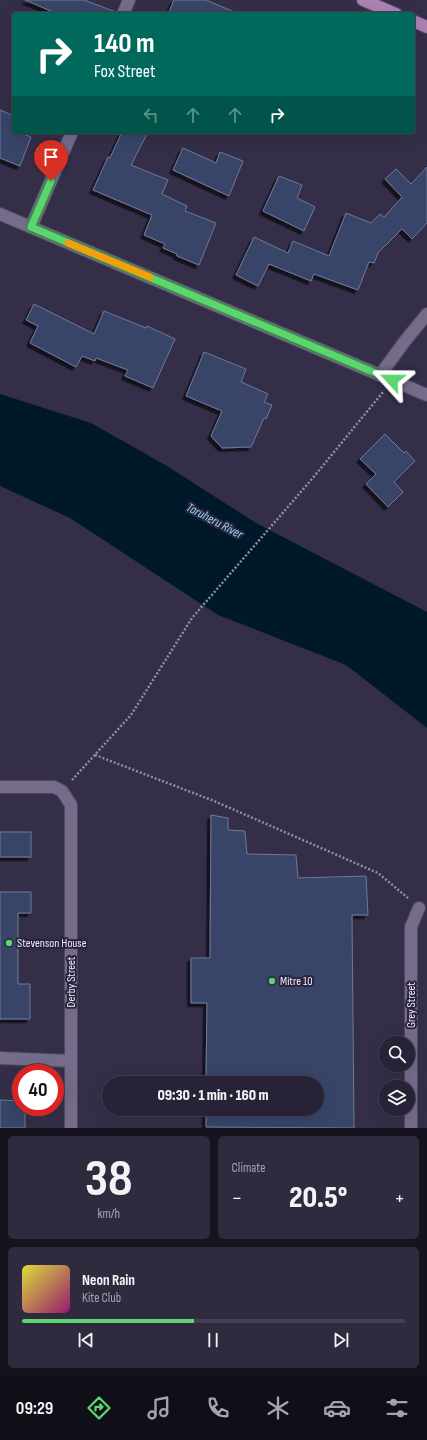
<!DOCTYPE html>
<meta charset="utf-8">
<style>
:root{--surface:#282236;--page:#302a3e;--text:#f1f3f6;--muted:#a5a4ad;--line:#443f51;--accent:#5bd56e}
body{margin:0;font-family:"Sofia Sans Condensed",sans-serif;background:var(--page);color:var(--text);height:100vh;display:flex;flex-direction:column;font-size:15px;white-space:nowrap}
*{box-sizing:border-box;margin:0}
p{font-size:13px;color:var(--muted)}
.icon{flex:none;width:22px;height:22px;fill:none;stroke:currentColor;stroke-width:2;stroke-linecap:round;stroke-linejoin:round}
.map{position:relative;height:1128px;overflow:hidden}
.side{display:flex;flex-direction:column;gap:8px;padding:8px;background:#16131e;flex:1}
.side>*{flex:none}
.top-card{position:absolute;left:12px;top:12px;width:403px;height:122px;border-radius:4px;box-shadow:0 4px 16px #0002,0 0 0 1px var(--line);background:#00695c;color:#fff;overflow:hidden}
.tools{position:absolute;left:379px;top:1036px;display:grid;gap:8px}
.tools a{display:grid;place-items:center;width:36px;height:36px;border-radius:50%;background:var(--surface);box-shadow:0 4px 16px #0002,0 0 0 1px var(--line);font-size:20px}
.speed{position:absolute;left:12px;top:1064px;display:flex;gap:8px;font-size:20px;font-weight:700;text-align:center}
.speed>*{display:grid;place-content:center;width:52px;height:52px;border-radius:50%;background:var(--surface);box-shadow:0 4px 16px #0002,0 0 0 1px var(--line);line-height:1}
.speed .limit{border:6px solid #d22;background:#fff;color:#111}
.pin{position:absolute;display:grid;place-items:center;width:34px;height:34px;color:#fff;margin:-41px -17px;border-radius:50% 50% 50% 0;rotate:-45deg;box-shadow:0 0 4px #0007}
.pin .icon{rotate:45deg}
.me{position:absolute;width:44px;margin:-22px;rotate:294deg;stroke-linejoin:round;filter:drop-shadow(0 0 3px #0008)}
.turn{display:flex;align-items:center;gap:14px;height:84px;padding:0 16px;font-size:18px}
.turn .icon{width:52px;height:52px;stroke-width:2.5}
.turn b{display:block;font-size:28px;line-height:34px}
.lanes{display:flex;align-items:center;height:38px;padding:0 16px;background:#0003;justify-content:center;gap:20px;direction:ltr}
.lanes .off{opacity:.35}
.big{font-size:30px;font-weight:800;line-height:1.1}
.side .tile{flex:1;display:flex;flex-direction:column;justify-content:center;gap:6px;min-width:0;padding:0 14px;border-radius:6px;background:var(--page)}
.side .dial{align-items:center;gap:0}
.dial b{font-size:52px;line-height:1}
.song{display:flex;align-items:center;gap:12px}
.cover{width:48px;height:48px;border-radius:6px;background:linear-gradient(135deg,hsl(60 70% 55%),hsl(320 70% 35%))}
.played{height:4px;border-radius:2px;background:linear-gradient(90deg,var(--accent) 45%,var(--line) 45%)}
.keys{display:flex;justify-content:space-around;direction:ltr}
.heat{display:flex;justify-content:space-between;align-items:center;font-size:22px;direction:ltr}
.side .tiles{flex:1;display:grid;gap:8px;grid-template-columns:1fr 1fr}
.tile:last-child{grid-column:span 2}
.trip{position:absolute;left:102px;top:1076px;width:222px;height:40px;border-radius:20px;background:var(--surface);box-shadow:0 4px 16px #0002,0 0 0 1px var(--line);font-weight:800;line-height:40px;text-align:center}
.tab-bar{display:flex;height:64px;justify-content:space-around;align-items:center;background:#100e16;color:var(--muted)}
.tab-bar .icon{width:28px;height:28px}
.tab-bar .current{color:var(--accent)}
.tab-bar b{font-size:18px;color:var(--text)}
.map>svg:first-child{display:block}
.water{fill:#00192a}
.building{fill:#374567;stroke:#6e7a97;filter:url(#shadow)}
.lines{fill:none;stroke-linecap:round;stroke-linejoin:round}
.minor-casing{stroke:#4f495e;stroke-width:14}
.major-casing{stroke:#4f495e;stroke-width:14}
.path{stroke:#938da2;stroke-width:2.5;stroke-dasharray:2 2;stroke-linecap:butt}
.minor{stroke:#746c8a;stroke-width:12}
.major{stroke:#ac82b4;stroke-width:12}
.route-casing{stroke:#3b8a48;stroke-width:10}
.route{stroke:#5bd56e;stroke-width:7}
.slow{stroke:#f59e0b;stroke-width:7}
.poi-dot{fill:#5bd56e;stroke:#2b243d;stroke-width:1.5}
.labels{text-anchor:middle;stroke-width:4;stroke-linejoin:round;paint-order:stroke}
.poi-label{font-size:12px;fill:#eee9fa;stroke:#2b243d;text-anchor:start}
.street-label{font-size:12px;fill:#eee9fa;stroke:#2b243d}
.water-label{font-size:13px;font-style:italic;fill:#90d4fe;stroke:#2b243d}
</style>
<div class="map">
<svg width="427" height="1128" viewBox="0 0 427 1128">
<defs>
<filter id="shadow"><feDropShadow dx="-3.5" dy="3.5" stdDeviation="0" flood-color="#0009"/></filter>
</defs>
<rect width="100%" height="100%" fill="#352e48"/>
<!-- water -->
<path class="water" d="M 0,394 L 91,423 L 167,466 L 256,523 L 427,612 L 427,728 L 346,665 L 218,615 L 70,518 L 0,486 Z"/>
<!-- building -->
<g class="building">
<path d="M 25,0 L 84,0 L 116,12 L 116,14 L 58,14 Z"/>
<path d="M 174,0 L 206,0 L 239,14 L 168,14 Z"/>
<path d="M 0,110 L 14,116 L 14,132 L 18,132 L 31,137 L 20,166 L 0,158 Z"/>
<path d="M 122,132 L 148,132 L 131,165 L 168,180 L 162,194 L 187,206 L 185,211 L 216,223 L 199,265 L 177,256 L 177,254 L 163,248 L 165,244 L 144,235 L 152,215 L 93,190 L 108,157 L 110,158 Z"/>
<path d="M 183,148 L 216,163 L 220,152 L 243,161 L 229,196 L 173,170 Z"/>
<path d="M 427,167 L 427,223 L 412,239 L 402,229 L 378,253 L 374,263 L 369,262 L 358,290 L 314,274 L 311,281 L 269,264 L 258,286 L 236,275 L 254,237 L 288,253 L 293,241 L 329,256 L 346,213 L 371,223 L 380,214 L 384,217 L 402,197 L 385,179 L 396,169 L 411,184 Z"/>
<path d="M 279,176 L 302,185 L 297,198 L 315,207 L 304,231 L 263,211 Z"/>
<path d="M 34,304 L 94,334 L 104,311 L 146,328 L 147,326 L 175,339 L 153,388 L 125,376 L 128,370 L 96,358 L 95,361 L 82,356 L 76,367 L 30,343 L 38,326 L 26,320 Z"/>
<path d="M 204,352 L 246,369 L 241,382 L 268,394 L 264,402 L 272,405 L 266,419 L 264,418 L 251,447 L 222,448 L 211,436 L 222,411 L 186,396 Z"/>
<path d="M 385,434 L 404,453 L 406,451 L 415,461 L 394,482 L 403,492 L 388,507 L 366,484 L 376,474 L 360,459 Z"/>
<path d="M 211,815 L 228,818 L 228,830 L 245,831 L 247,854 L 296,855 L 298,878 L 366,876 L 368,915 L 352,915 L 354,1128 L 206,1127 L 206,1109 L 317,1109 L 317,1083 L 206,1083 L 207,1003 L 191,1003 L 191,958 L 210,958 Z"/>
<rect x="0" y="832" width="31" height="25"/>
<path d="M 0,892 L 31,892 L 31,913 L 18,913 L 18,984 L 30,984 L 30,1019 L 0,1019 Z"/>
<path d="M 0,1100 L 21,1101 L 21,1107 L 25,1107 L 25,1128 L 0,1128 Z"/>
</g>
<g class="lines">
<defs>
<g id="minor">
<path d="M 123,14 L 129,0"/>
<path d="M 0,214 L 427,395"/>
<path d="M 31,227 L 72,132"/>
<path d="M 380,375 L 405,341 L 427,314"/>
<path d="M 0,787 L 54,787 L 62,791 L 71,805 L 71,1128"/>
<path d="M 0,1058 L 71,1061"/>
<path d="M 411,1128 L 411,927 L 419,908"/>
</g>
<g id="major">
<path d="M 363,0 L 396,14"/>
<path d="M 413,21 L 427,27"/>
</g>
</defs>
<!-- minor casing -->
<use href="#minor" class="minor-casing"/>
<!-- major casing -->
<use href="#major" class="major-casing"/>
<!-- path -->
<g class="path">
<path d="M 95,755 L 214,801 L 378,873 L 408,898"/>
<path d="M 72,780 L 131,715 L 192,618 L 312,479 L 383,392"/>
</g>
<!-- minor -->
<use href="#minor" class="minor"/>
<!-- major -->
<use href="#major" class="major"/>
</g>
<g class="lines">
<defs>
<path id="route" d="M 51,181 L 31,227 L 392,380"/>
</defs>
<!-- route casing -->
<use href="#route" class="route-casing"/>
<!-- route -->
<use href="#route" class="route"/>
<!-- slow -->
<path class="slow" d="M 68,243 L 150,277"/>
</g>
<!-- markers -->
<g class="poi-dot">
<circle cx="9" cy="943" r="4"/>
<circle cx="272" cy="981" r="4"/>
</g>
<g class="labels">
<!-- poi labels -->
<g class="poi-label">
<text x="17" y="947">Stevenson House</text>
<text x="280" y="985">Mitre 10</text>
</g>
<!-- street labels -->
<g class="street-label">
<text transform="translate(71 982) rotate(-90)" y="4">Derby Street</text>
<text transform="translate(411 1005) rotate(-90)" y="4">Grey Street</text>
</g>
<!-- water labels -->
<g class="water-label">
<text transform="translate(215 520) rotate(28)" y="5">Taruheru River</text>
</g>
</g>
</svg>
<div class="tools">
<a><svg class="icon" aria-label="search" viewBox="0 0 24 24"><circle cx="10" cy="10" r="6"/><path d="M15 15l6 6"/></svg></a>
<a><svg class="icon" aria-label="layers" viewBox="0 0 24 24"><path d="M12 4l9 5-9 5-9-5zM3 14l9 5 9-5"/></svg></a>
</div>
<div class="speed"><div class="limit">40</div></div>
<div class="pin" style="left:51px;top:181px;background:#d93025"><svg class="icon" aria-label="arrive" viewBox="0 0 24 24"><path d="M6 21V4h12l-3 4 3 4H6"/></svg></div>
<svg class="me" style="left:392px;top:380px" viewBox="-20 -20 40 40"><path d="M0-17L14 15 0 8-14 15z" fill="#5bd56e" stroke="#fff" stroke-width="4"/></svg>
<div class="trip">09:30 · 1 min · 160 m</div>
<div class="top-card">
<div class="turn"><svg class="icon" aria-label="right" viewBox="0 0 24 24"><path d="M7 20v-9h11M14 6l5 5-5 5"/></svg><div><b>140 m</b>Fox Street</div></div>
<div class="lanes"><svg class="icon off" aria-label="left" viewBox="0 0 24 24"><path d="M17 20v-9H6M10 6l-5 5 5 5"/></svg><svg class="icon off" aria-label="ahead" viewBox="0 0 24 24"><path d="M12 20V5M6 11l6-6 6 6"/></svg><svg class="icon off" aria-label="ahead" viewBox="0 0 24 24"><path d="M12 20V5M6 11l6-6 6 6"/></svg><svg class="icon" aria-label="right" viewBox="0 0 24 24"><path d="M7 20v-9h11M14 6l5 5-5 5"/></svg></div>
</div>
</div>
<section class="side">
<div class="tiles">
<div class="tile dial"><b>38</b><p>km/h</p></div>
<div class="tile"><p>Climate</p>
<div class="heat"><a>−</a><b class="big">20.5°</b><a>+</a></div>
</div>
<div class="tile">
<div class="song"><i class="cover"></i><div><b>Neon Rain</b><p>Kite Club</p></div></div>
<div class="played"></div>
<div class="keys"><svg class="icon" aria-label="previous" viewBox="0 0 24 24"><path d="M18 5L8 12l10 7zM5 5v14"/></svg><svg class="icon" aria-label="pause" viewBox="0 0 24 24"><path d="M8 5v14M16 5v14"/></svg><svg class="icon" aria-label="next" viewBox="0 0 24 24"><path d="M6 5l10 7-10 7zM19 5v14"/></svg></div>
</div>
</div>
</section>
<nav class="tab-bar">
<b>09:29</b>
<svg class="icon current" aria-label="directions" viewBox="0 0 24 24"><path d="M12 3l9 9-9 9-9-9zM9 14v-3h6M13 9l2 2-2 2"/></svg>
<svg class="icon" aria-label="music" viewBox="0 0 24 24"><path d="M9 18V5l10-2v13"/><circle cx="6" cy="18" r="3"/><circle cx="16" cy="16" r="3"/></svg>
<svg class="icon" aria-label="phone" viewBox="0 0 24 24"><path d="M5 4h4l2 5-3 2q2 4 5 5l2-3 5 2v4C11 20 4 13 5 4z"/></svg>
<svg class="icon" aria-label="climate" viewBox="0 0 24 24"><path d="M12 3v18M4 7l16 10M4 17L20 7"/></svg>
<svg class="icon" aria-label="car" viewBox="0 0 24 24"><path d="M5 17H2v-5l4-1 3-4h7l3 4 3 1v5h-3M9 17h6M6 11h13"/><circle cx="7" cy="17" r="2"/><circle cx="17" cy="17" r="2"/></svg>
<svg class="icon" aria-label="filters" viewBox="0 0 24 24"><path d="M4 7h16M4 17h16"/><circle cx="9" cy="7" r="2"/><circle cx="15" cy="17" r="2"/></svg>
</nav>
